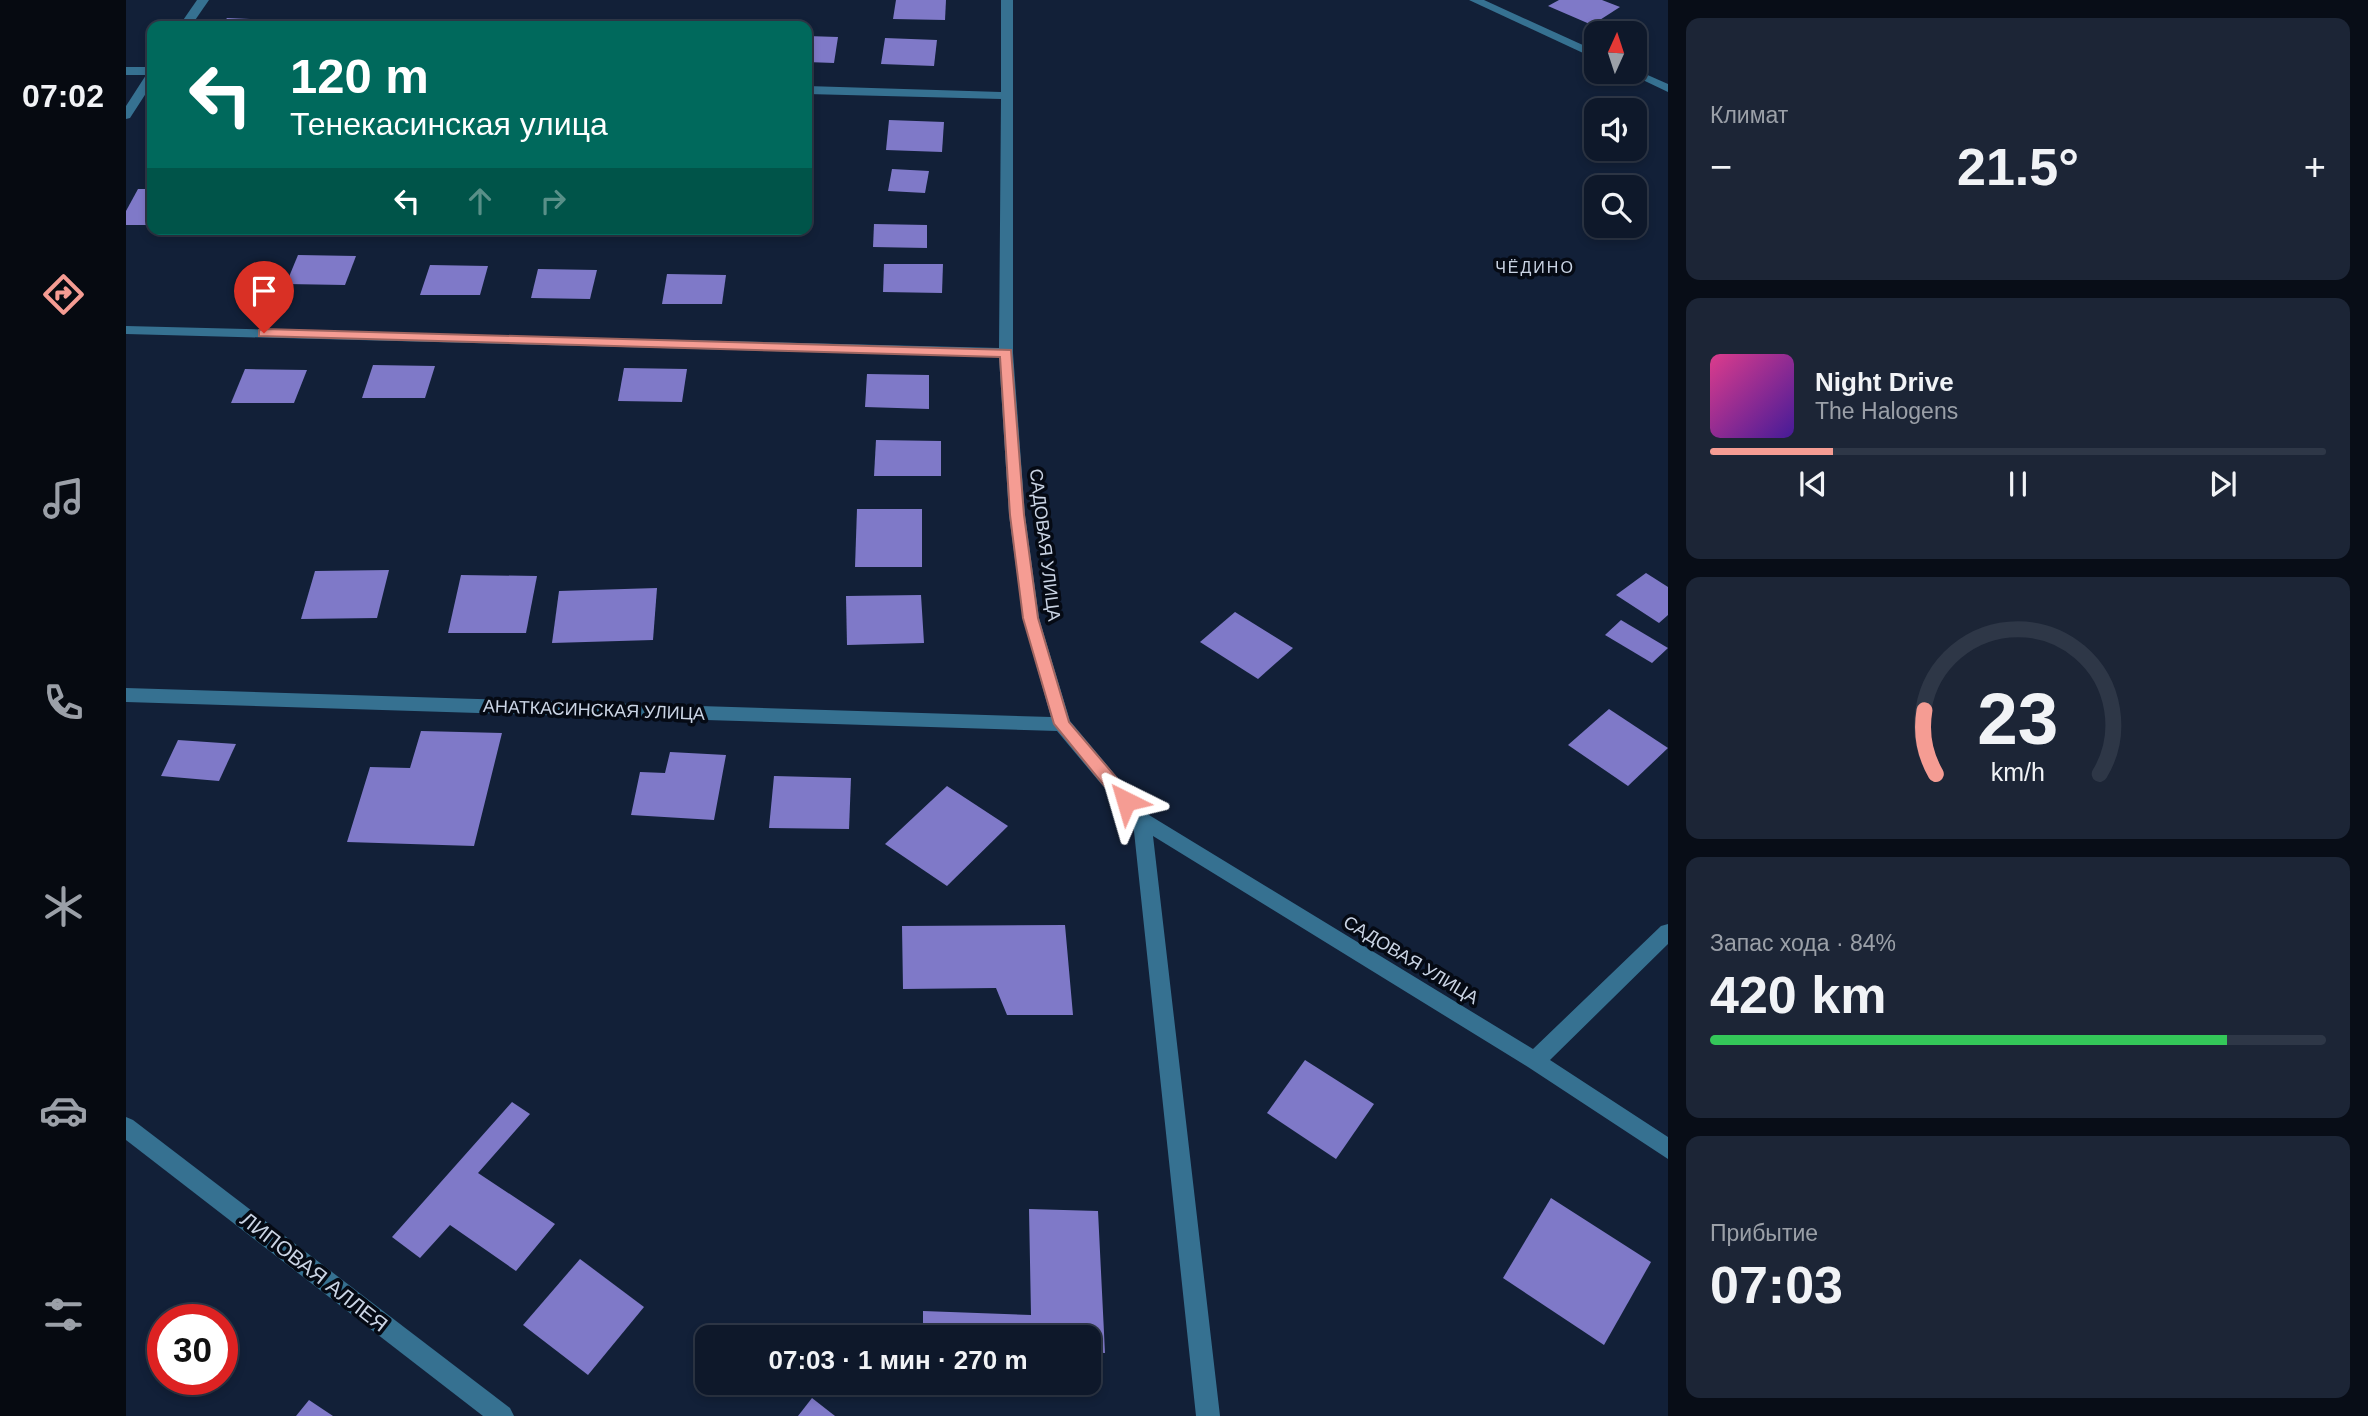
<!DOCTYPE html>
<html lang="ru">
<meta charset="utf-8">
<style>
:root{--surface:#0e182a;--page:#1c2536;--text:#f1f3f6;--muted:#9ba0a8;--line:#2e3747;--accent:#f59c93}
body{margin:0;font-family:Arial,sans-serif;background:var(--page);color:var(--text);height:100vh;display:flex;flex-direction:column;font-size:26px;white-space:nowrap}
*{box-sizing:border-box;margin:0}
p{font-size:23px;color:var(--muted)}
.icon{flex:none;width:38px;height:38px;fill:none;stroke:currentColor;stroke-width:2;stroke-linecap:round;stroke-linejoin:round}
.map{position:relative;flex:1;overflow:hidden}
.sheet{display:flex;flex-direction:column;gap:18px;padding:18px;background:#080d17;width:700px}
.sheet>*{flex:none}
.top-card{position:absolute;left:21px;top:21px;width:665px;height:214px;border-radius:14px;box-shadow:0 4px 10px #0003,0 0 0 2px var(--line);background:#00695c;color:#fff;overflow:hidden}
.needle{width:46px;rotate:3deg}
.fabs{position:absolute;left:1458px;top:21px;display:grid;gap:14px}
.fabs a{display:grid;place-items:center;width:63px;height:63px;border-radius:14px;background:var(--surface);box-shadow:0 4px 10px #0003,0 0 0 2px var(--line);font-size:35px}
.speed{position:absolute;left:21px;top:1304px;display:flex;gap:14px;font-size:35px;font-weight:700;text-align:center}
.speed>*{display:grid;place-content:center;width:91px;height:91px;border-radius:50%;background:var(--surface);box-shadow:0 4px 10px #0003,0 0 0 2px var(--line);line-height:1}
.speed .limit{border:10px solid #d22;background:#fff;color:#111}
.pin{position:absolute;display:grid;place-items:center;width:60px;height:60px;color:#fff;margin:-72px -30px;border-radius:50% 50% 50% 0;rotate:-45deg;box-shadow:0 0 7px #0007}
.pin .icon{rotate:45deg}
.me{position:absolute;width:77px;margin:-38px;rotate:320deg;stroke-linejoin:round;filter:drop-shadow(0 0 5px #0008)}
.turn{display:flex;align-items:center;gap:24px;height:147px;padding:0 28px;font-size:32px}
.turn .icon{width:91px;height:91px;stroke-width:2.5}
.turn b{display:block;font-size:49px;line-height:60px}
.lanes{display:flex;align-items:center;height:66px;padding:0 28px;background:#0003;justify-content:center;gap:35px;direction:ltr}
.lanes .off{opacity:.35}
.big{font-size:52px;font-weight:700;line-height:1.1}
.sheet .tile{flex:1;display:flex;flex-direction:column;justify-content:center;gap:10px;min-width:0;padding:0 24px;border-radius:14px;background:var(--page)}
.sheet .dial{align-items:center;gap:0}
.dial svg{height:182px;overflow:visible;fill:none;stroke:var(--line);stroke-width:7;stroke-linecap:round;text-anchor:middle}
.dial text{fill:var(--text);stroke:none}
.song{display:flex;align-items:center;gap:21px}
.cover{width:84px;height:84px;border-radius:10px;background:linear-gradient(135deg,hsl(330 70% 55%),hsl(260 70% 35%))}
.played{height:7px;border-radius:4px;background:linear-gradient(90deg,var(--accent) 20%,var(--line) 20%)}
.keys{display:flex;justify-content:space-around;direction:ltr}
.heat{display:flex;justify-content:space-between;align-items:center;font-size:38px;direction:ltr}
.charge{height:10px;border-radius:5px;background:linear-gradient(90deg,#34c759 84%,var(--line) 0)}
.trip{position:absolute;left:569px;top:1325px;width:406px;height:70px;border-radius:14px;background:var(--surface);box-shadow:0 4px 10px #0003,0 0 0 2px var(--line);font-weight:700;line-height:70px;text-align:center}
main{display:flex;flex:1;min-height:0}
.tab-bar{display:flex;flex-direction:column;width:126px;justify-content:space-around;align-items:center;background:#060a11;color:var(--muted)}
.tab-bar .icon{width:49px;height:49px}
.tab-bar .on{color:var(--accent)}
.tab-bar b{font-size:32px;color:var(--text)}
.map>svg:first-child{display:block}
.building{fill:#7f79c8}
.lines{fill:none;stroke-linecap:round;stroke-linejoin:round}
.minor{fill:#367191;fill-rule:evenodd}
.route{fill:#f59c93;stroke:#9f6560;stroke-width:2}
.labels{text-anchor:middle;stroke-width:7;stroke-linejoin:round;paint-order:stroke}
.far-neighbourhood-label{font-size:16px;letter-spacing:2px;fill:#cad4e4;stroke:#050a14}
.street-label{font-size:18px;fill:#cad4e4;stroke:#050a14}
.near-street-label{font-size:21px;fill:#cad4e4;stroke:#050a14}
</style>
<main>
<nav class="tab-bar">
<b>07:02</b>
<svg class="icon on" aria-label="directions" viewBox="0 0 24 24"><path d="M12 3l9 9-9 9-9-9zM9 14v-3h6M13 9l2 2-2 2"/></svg>
<svg class="icon" aria-label="music" viewBox="0 0 24 24"><path d="M9 18V5l10-2v13"/><circle cx="6" cy="18" r="3"/><circle cx="16" cy="16" r="3"/></svg>
<svg class="icon" aria-label="phone" viewBox="0 0 24 24"><path d="M5 4h4l2 5-3 2q2 4 5 5l2-3 5 2v4C11 20 4 13 5 4z"/></svg>
<svg class="icon" aria-label="climate" viewBox="0 0 24 24"><path d="M12 3v18M4 7l16 10M4 17L20 7"/></svg>
<svg class="icon" aria-label="car" viewBox="0 0 24 24"><path d="M5 17H2v-5l4-1 3-4h7l3 4 3 1v5h-3M9 17h6M6 11h13"/><circle cx="7" cy="17" r="2"/><circle cx="17" cy="17" r="2"/></svg>
<svg class="icon" aria-label="filters" viewBox="0 0 24 24"><path d="M4 7h16M4 17h16"/><circle cx="9" cy="7" r="2"/><circle cx="15" cy="17" r="2"/></svg>
</nav>
<div class="map">
<svg width="1542" height="1416" viewBox="0 0 1542 1416">
<rect width="100%" height="100%" fill="#122038"/>
<!-- building -->
<g class="building">
<path d="M 770,0 L 820,0 L 819,20 L 767,19 Z"/>
<path d="M 1433,0 L 1476,0 L 1494,7 L 1466,25 L 1422,6 Z"/>
<path d="M 101,18 L 145,20 L 141,26 L 95,26 Z"/>
<path d="M 681,36 L 712,37 L 708,63 L 681,62 Z"/>
<path d="M 759,38 L 811,40 L 808,66 L 755,64 Z"/>
<path d="M 763,120 L 818,122 L 816,152 L 760,150 Z"/>
<path d="M 766,169 L 803,171 L 799,193 L 762,191 Z"/>
<path d="M 12,189 L 26,189 L 26,225 L 0,225 L 0,211 Z"/>
<path d="M 748,224 L 801,225 L 801,248 L 747,247 Z"/>
<path d="M 172,255 L 230,256 L 219,285 L 160,284 Z"/>
<path d="M 758,264 L 817,264 L 816,293 L 757,292 Z"/>
<path d="M 304,265 L 362,266 L 354,295 L 294,295 Z"/>
<path d="M 412,269 L 471,270 L 464,299 L 405,298 Z"/>
<path d="M 541,274 L 600,275 L 596,304 L 536,304 Z"/>
<path d="M 247,365 L 309,366 L 299,398 L 236,398 Z"/>
<path d="M 498,368 L 561,369 L 556,402 L 492,401 Z"/>
<path d="M 119,369 L 181,370 L 168,403 L 105,403 Z"/>
<path d="M 741,374 L 803,375 L 803,409 L 739,407 Z"/>
<path d="M 750,440 L 815,441 L 815,476 L 748,476 Z"/>
<path d="M 731,509 L 796,509 L 796,567 L 729,567 Z"/>
<path d="M 263,570 L 251,618 L 175,619 L 189,571 Z"/>
<path d="M 1520,573 L 1542,587 L 1542,615 L 1533,623 L 1490,595 Z"/>
<path d="M 335,575 L 411,576 L 400,633 L 322,633 Z"/>
<path d="M 531,588 L 527,640 L 426,643 L 433,591 Z"/>
<path d="M 795,595 L 798,643 L 721,645 L 720,596 Z"/>
<path d="M 1109,612 L 1167,648 L 1132,679 L 1074,642 Z"/>
<path d="M 1495,620 L 1542,648 L 1526,663 L 1479,635 Z"/>
<path d="M 1483,709 L 1542,748 L 1502,786 L 1442,745 Z"/>
<path d="M 295,731 L 376,733 L 348,846 L 221,842 L 244,767 L 284,768 Z"/>
<path d="M 52,740 L 110,744 L 93,781 L 35,776 Z"/>
<path d="M 544,752 L 600,755 L 588,820 L 505,815 L 514,772 L 539,773 Z"/>
<path d="M 648,776 L 725,778 L 723,829 L 643,828 Z"/>
<path d="M 821,786 L 882,826 L 821,886 L 759,844 Z"/>
<path d="M 939,925 L 947,1015 L 881,1015 L 870,988 L 777,989 L 776,926 Z"/>
<path d="M 1179,1060 L 1248,1104 L 1210,1159 L 1141,1113 Z"/>
<path d="M 386,1102 L 404,1114 L 352,1173 L 429,1224 L 390,1271 L 324,1225 L 294,1258 L 266,1237 Z"/>
<path d="M 1425,1198 L 1525,1262 L 1478,1345 L 1377,1278 Z"/>
<path d="M 903,1209 L 972,1211 L 979,1353 L 962,1352 L 962,1337 L 797,1337 L 797,1311 L 905,1315 Z"/>
<path d="M 454,1259 L 518,1307 L 462,1375 L 397,1325 Z"/>
<path d="M 686,1398 L 709,1416 L 672,1416 Z"/>
<path d="M 183,1400 L 207,1416 L 170,1416 Z"/>
</g>
<g class="lines">
<!-- minor -->
<g class="minor">
<path d="M 71,0 L 83,0 L 65,26 L 53,26 Z"/>
<path d="M 875,0 L 887,0 L 887,353 L 899,515 L 913,618 L 944,721 L 1023,815 L 1407,1049 L 1535,926 L 1542,924 L 1542,944 L 1424,1060 L 1542,1137 L 1542,1159 L 1402,1067 L 1027,836 L 1094,1416 L 1070,1416 L 1007,822 L 931,731 L 0,702 L 0,688 L 925,717 L 897,618 L 883,515 L 873,357 L 0,334 L 0,326 L 873,348 L 875,99 L 681,94 L 681,86 L 875,92 Z"/>
<path d="M 1343,0 L 1358,0 L 1470,51 L 1470,59 Z"/>
<path d="M 0,67 L 26,67 L 26,84 L 4,118 L 0,119 L 0,106 L 20,75 L 0,75 Z"/>
<path d="M 1508,69 L 1542,84 L 1542,92 L 1500,72 L 1508,72 Z"/>
<path d="M 0,1117 L 7,1120 L 384,1408 L 388,1416 L 357,1416 L 0,1140 Z"/>
</g>
</g>
<!-- route -->
<path class="route" d="M 138,329 L 885,350 L 898,515 L 912,618 L 943,722 L 1006,796 L 1006,805 L 994,805 L 928,724 L 897,618 L 884,515 L 874,357 L 133,336 L 133,330 Z"/>
<g class="labels">
<!-- far-neighbourhood labels -->
<g class="far-neighbourhood-label">
<text x="1409" y="273">ЧЁДИНО</text>
</g>
<!-- street labels -->
<g class="street-label">
<text transform="translate(919 545) rotate(83)" y="6">САДОВАЯ УЛИЦА</text>
<text transform="translate(468 710) rotate(2)" y="6">АНАТКАСИНСКАЯ УЛИЦА</text>
<text transform="translate(1285 960) rotate(31)" y="6">САДОВАЯ УЛИЦА</text>
</g>
<!-- near-street labels -->
<g class="near-street-label">
<text transform="translate(188 1272) rotate(38)" y="7">ЛИПОВАЯ АЛЛЕЯ</text>
</g>
</g>
</svg>
<div class="fabs">
<a><svg class="needle" viewBox="-14 -14 28 28"><path d="M0-13l5 13h-10z" fill="#e53935"/><path d="M0 13l5-13h-10z" fill="#9ba0a8"/></svg></a>
<a><svg class="icon" aria-label="sound" viewBox="0 0 24 24"><path d="M4 9h4l5-4v14l-5-4H4zM17 9q2 3 0 6"/></svg></a>
<a><svg class="icon" aria-label="search" viewBox="0 0 24 24"><circle cx="10" cy="10" r="6"/><path d="M15 15l6 6"/></svg></a>
</div>
<div class="speed"><div class="limit">30</div></div>
<div class="pin" style="left:138px;top:333px;background:#d93025"><svg class="icon" aria-label="arrive" viewBox="0 0 24 24"><path d="M6 21V4h12l-3 4 3 4H6"/></svg></div>
<svg class="me" style="left:1000px;top:801px" viewBox="-20 -20 40 40"><path d="M0-17L14 15 0 8-14 15z" fill="#f59c93" stroke="#fff" stroke-width="4"/></svg>
<div class="trip">07:03 · 1 мин · 270 m</div>
<div class="top-card">
<div class="turn"><svg class="icon" aria-label="left" viewBox="0 0 24 24"><path d="M17 20v-9H6M10 6l-5 5 5 5"/></svg><div><b>120 m</b>Тенекасинская улица</div></div>
<div class="lanes"><svg class="icon" aria-label="left" viewBox="0 0 24 24"><path d="M17 20v-9H6M10 6l-5 5 5 5"/></svg><svg class="icon off" aria-label="ahead" viewBox="0 0 24 24"><path d="M12 20V5M6 11l6-6 6 6"/></svg><svg class="icon off" aria-label="right" viewBox="0 0 24 24"><path d="M7 20v-9h11M14 6l5 5-5 5"/></svg></div>
</div>
</div>
<section class="sheet">
<div class="tile"><p>Климат</p>
<div class="heat"><a>−</a><b class="big">21.5°</b><a>+</a></div>
</div>
<div class="tile">
<div class="song"><i class="cover"></i><div><b>Night Drive</b><p>The Halogens</p></div></div>
<div class="played"></div>
<div class="keys"><svg class="icon" aria-label="previous" viewBox="0 0 24 24"><path d="M18 5L8 12l10 7zM5 5v14"/></svg><svg class="icon" aria-label="pause" viewBox="0 0 24 24"><path d="M8 5v14M16 5v14"/></svg><svg class="icon" aria-label="next" viewBox="0 0 24 24"><path d="M6 5l10 7-10 7zM19 5v14"/></svg></div>
</div>
<div class="tile dial"><svg viewBox="0 0 100 80">
<path d="M14 69A42 42 0 1 1 86 69"/>
<path d="M14 69A42 42 0 0 1 9 41" stroke="#f59c93"/>
<text x="50" y="56" font-size="32" font-weight="700">23</text>
<text x="50" y="72" font-size="11">km/h</text>
</svg></div>
<div class="tile"><p>Запас хода · 84%</p><b class="big">420 km</b><div class="charge"></div></div>
<div class="tile"><p>Прибытие</p><b class="big">07:03</b></div>
</section>
</main>
